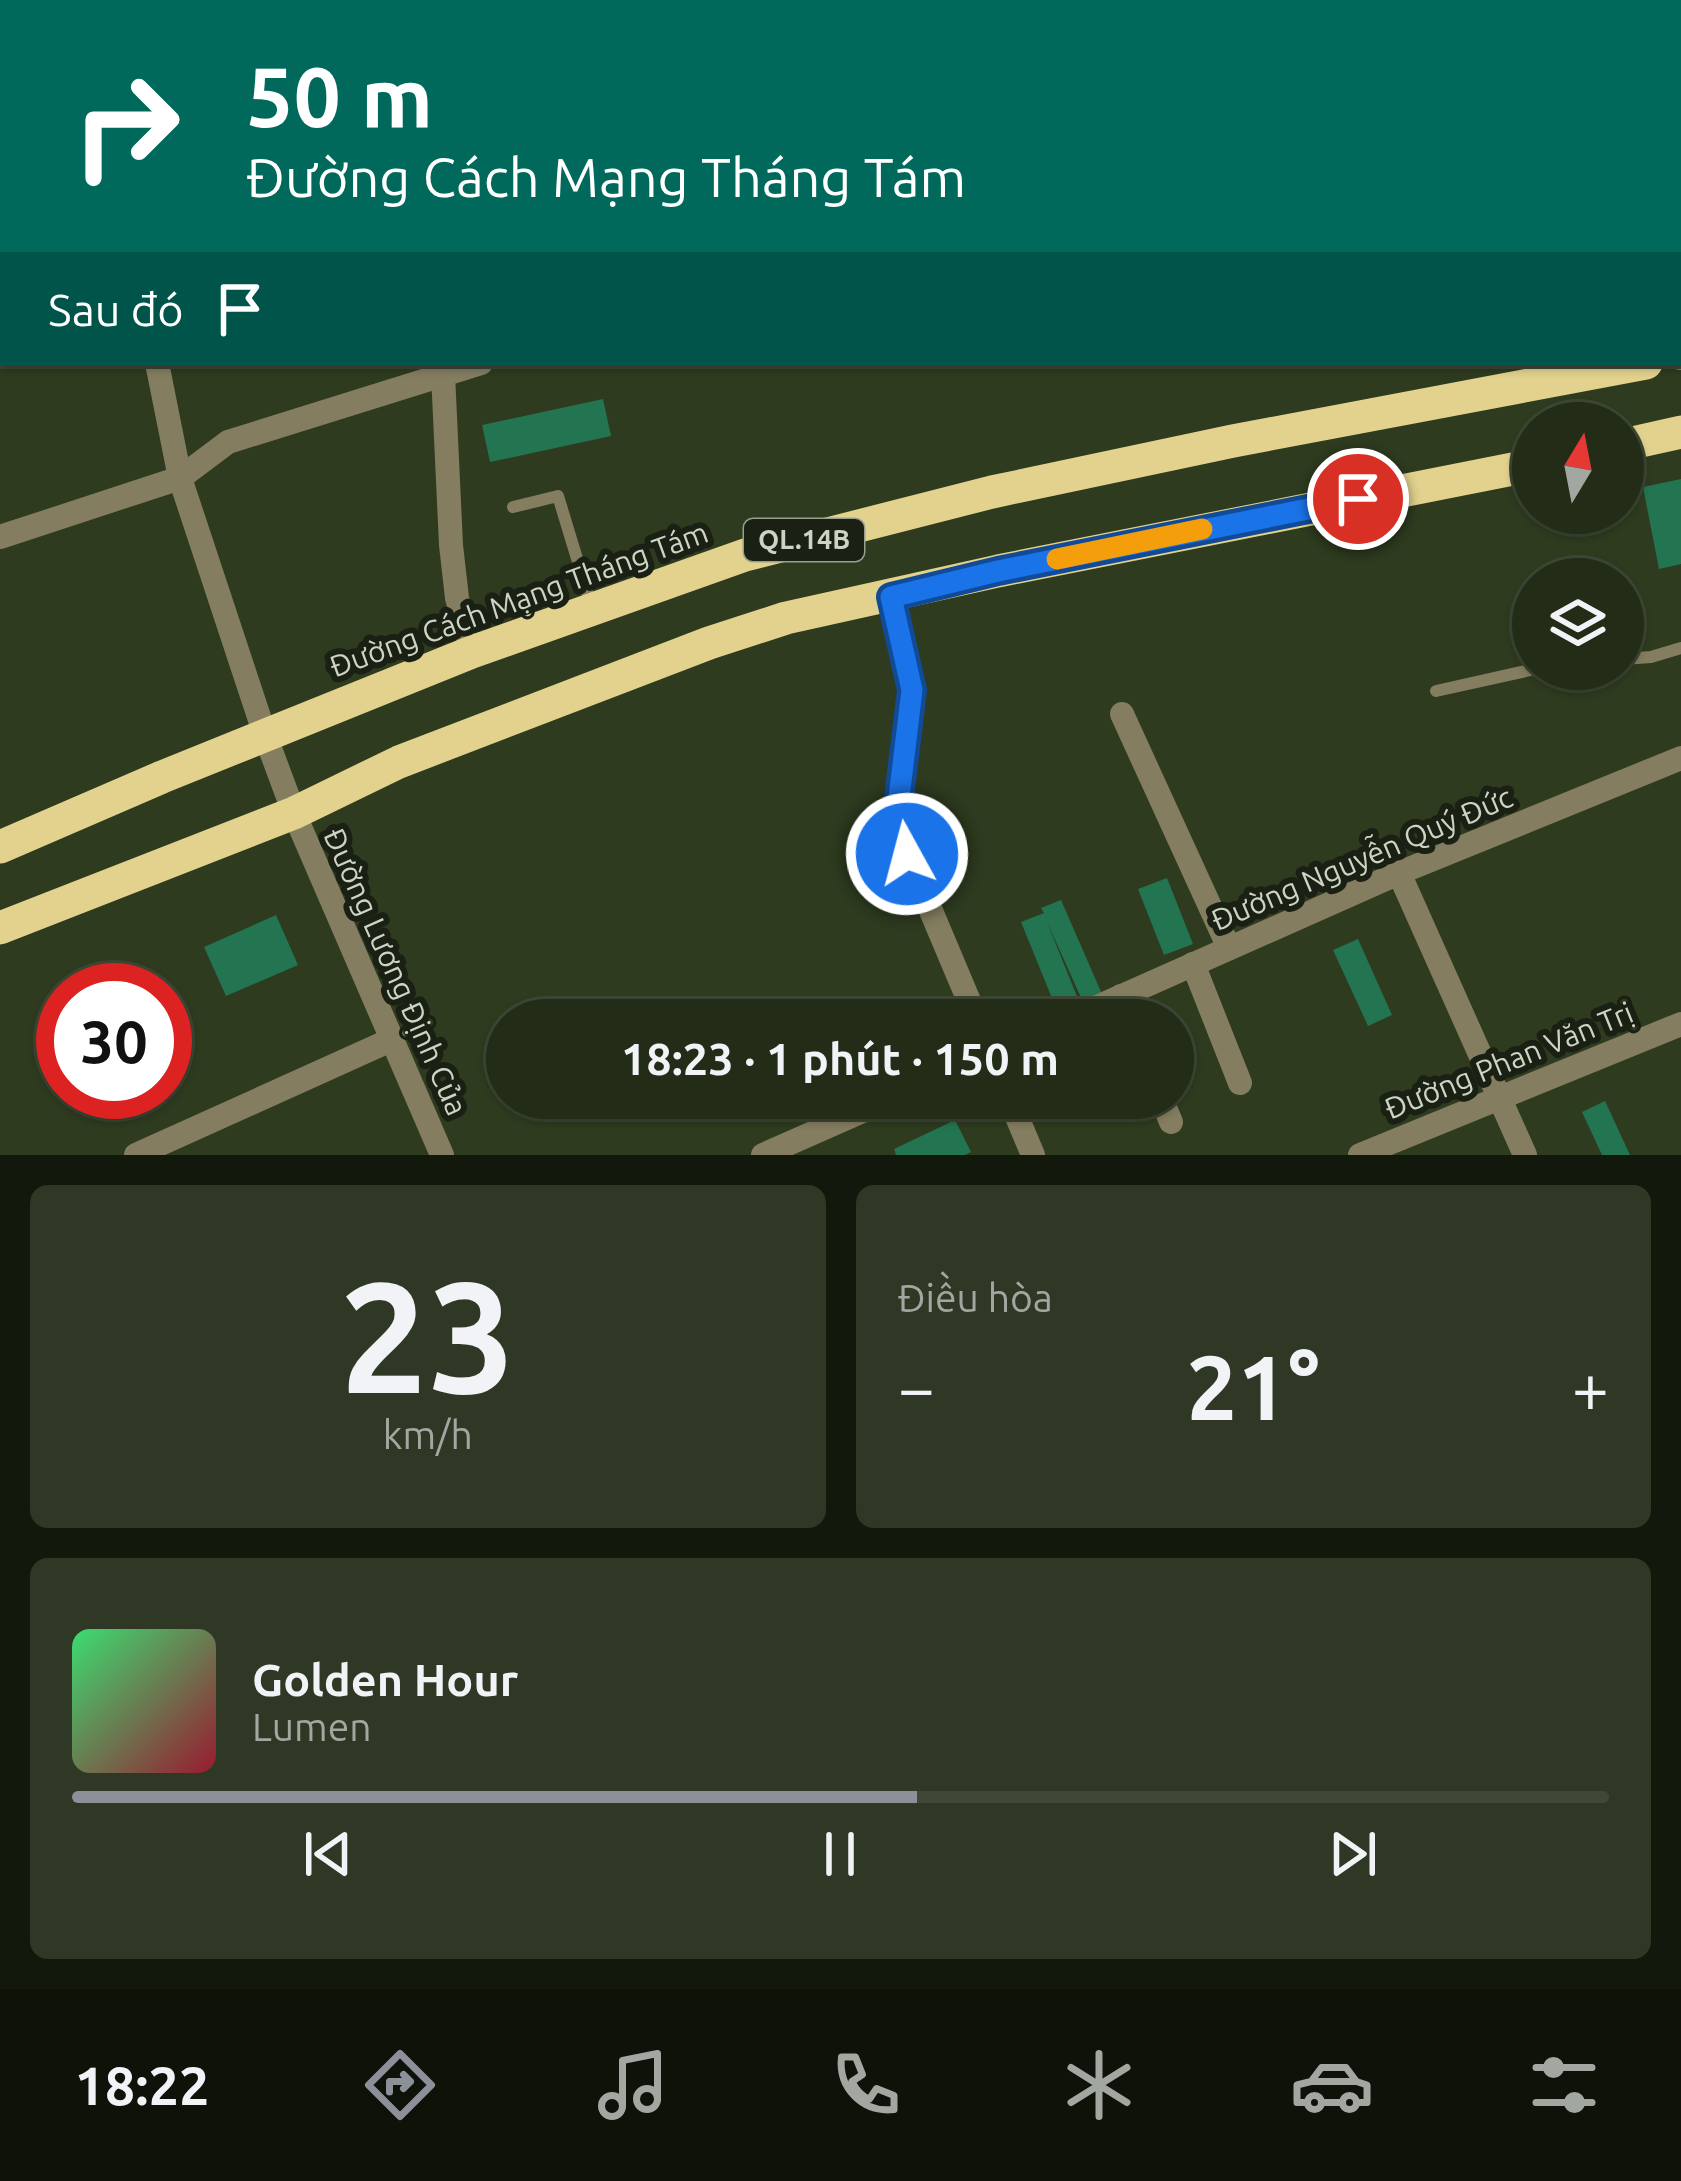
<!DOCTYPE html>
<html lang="vi">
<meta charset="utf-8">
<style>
:root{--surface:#222c17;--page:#2e3824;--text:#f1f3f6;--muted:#a2a7a1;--line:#3f4836;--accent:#8c9099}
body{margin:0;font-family:Ubuntu,sans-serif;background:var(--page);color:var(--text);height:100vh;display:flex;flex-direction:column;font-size:45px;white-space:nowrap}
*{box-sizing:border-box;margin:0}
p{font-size:39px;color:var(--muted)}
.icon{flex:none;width:66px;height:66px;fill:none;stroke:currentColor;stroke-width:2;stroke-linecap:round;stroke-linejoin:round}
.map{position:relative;height:1155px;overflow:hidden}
.side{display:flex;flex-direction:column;gap:30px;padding:30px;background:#13180d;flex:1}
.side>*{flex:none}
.guide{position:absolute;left:0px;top:0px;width:1683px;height:366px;box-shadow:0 3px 9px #0004,0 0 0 3px var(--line);background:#00695c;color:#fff;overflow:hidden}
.needle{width:78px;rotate:10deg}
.buttons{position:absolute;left:1512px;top:402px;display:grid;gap:24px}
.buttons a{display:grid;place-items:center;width:132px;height:132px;border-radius:50%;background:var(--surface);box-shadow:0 3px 9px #0004,0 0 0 3px var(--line);font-size:60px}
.speed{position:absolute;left:36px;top:963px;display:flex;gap:24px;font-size:60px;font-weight:700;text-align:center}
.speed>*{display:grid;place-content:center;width:156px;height:156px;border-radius:50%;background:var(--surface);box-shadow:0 3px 9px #0004,0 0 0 3px var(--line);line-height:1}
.speed .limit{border:18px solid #d22;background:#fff;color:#111}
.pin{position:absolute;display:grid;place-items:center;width:102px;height:102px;color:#fff;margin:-51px;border:6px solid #fff;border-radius:50%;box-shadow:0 3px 12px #0007}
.me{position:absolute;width:132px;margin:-66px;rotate:353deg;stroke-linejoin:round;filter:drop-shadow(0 0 9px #0008)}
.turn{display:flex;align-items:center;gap:42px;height:252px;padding:0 48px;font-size:54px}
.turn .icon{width:156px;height:156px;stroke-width:2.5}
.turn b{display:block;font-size:84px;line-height:102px}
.then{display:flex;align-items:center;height:114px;padding:0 48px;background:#0003;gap:24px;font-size:45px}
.big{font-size:90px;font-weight:700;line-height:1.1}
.side .widget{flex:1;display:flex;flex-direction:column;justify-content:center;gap:18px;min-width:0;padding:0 42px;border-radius:18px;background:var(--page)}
.side .dial{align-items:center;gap:0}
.dial b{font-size:156px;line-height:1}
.song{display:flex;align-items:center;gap:36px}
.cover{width:144px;height:144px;border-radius:18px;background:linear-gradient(135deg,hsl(140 70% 55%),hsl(350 70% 35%))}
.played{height:12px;border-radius:6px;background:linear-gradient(90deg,var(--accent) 55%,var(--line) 55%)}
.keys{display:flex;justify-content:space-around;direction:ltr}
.heat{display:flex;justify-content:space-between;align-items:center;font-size:66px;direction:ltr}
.side .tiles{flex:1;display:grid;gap:30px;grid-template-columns:1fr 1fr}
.widget:last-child{grid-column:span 2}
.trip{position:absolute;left:486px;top:999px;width:708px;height:120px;border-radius:60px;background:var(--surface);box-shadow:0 3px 9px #0004,0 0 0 3px var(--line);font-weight:700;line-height:120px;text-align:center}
.tab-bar{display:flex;height:192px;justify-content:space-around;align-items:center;background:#0e1209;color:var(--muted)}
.tab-bar .icon{width:84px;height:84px}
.tab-bar .active{color:var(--accent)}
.tab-bar b{font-size:54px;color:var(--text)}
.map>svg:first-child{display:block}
.building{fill:#237451}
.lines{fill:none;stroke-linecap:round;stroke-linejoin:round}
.service{stroke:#847d60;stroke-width:12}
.minor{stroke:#847d60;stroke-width:24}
.tertiary{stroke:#847d60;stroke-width:24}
.trunk{stroke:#e2d28e;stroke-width:33}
.route-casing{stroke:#114b97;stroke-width:30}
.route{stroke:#1a73e8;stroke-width:21}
.slow{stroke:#f59e0b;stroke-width:21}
.labels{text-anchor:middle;stroke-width:12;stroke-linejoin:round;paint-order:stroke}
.shield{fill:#1a2013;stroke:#979f8f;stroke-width:3}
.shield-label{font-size:27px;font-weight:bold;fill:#ccd5c4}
.street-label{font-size:30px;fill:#ccd5c4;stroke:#1a2013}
</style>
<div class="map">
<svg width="1681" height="1155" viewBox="0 0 1681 1155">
<rect width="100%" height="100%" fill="#2e3b1f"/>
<!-- building -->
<g class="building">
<path d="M 603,399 L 611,436 L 490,462 L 482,425 Z"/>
<path d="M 1681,479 L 1681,564 L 1659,569 L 1643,487 Z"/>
<path d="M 1167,878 L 1193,944 L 1164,955 L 1138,889 Z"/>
<path d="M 1061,900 L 1102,994 L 1083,1002 L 1047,922 L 1078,999 L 1056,1008 L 1021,922 L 1044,913 L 1041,908 Z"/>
<path d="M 276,915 L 298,965 L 226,996 L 204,947 Z"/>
<path d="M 1358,939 L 1392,1015 L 1368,1026 L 1333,950 Z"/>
<path d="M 1605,1101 L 1630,1155 L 1602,1155 L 1582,1112 Z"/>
<path d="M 955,1120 L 971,1152 L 965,1155 L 896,1155 L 894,1149 Z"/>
</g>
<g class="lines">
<!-- service -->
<g class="service">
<path d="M 0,233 L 3,233"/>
<path d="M 513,507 L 558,496 L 592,608"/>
<path d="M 1623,659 L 1651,657 L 1681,648"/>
<path d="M 1436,691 L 1535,669"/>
</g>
<!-- minor -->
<g class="minor">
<path d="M 374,0 L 374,3"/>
<path d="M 1144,0 L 1145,3"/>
<path d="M 1370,0 L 1371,3"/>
<path d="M 1625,0 L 1625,3"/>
<path d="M 1031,3 L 1042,0"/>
<path d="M 1680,32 L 1681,32"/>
<path d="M 443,374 L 451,545 L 457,598 L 472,652"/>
<path d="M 0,537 L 180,478 L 228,442 L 481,363"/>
<path d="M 891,597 L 912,690 L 898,807 L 907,854 L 977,1020"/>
<path d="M 1122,714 L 1229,948"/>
<path d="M 1399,873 L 1525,1155"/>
<path d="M 1193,964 L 1240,1083"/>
<path d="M 1121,996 L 1130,1020"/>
<path d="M 1068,1020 L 1399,873 L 1681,758"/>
<path d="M 1009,1098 L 1033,1155"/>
<path d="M 1161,1098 L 1171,1122"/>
<path d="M 136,1155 L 393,1039"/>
<path d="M 763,1155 L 892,1098"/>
<path d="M 1360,1155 L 1681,1024"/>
</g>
<!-- tertiary -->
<g class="tertiary">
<path d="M 116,0 L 116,3"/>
<path d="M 157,363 L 180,478 L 265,735 L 294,813 L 442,1155"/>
</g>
<!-- trunk -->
<g class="trunk">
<path d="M 1680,353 L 1681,353"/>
<path d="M 1623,445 L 1681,432"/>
<path d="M 0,847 L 162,777 L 472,652 L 745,555 L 992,492 L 1233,441 L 1646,363"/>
<path d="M 0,928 L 294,813 L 399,762 L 709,643 L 786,618 L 998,571 L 1533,465"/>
</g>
</g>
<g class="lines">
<defs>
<path id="route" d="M 907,854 L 898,806 L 912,690 L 891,597 L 998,571 L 1358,499"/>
</defs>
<!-- route casing -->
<use href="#route" class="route-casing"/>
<!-- route -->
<use href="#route" class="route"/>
<!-- slow -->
<path class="slow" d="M 1057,559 L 1202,529"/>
</g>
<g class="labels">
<!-- shield labels -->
<rect class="shield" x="744" y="519" width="120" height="42" rx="9"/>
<g class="shield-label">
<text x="804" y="549">QL.14B</text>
</g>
<!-- street labels -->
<g class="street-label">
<text transform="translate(519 600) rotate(-20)" y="10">Đường Cách Mạng Tháng Tám</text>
<text transform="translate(1362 859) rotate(-23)" y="10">Đường Nguyễn Quý Đức</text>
<text transform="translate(395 972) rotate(66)" y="10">Đường Lương Định Của</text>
<text transform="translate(1509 1061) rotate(-22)" y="10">Đường Phan Văn Trị</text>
</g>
</g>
</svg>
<div class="buttons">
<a><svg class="needle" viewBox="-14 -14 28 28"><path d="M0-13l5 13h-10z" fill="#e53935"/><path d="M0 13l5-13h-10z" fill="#a2a7a1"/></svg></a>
<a><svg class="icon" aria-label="layers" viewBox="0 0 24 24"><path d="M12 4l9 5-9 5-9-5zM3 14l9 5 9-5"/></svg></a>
</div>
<div class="speed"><div class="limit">30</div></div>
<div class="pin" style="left:1358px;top:499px;background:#d93025"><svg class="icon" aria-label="arrive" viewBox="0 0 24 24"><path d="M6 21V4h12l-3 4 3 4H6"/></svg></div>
<svg class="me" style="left:907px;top:854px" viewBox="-20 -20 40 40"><circle r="17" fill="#1a73e8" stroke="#fff" stroke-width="3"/><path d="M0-11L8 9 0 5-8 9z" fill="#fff"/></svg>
<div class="trip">18:23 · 1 phút · 150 m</div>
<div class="guide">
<div class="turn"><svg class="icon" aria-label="right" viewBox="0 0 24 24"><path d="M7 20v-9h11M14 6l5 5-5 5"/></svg><div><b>50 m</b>Đường Cách Mạng Tháng Tám</div></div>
<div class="then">Sau đó<svg class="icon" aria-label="arrive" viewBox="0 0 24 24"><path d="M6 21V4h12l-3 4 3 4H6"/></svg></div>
</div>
</div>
<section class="side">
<div class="tiles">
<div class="widget dial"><b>23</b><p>km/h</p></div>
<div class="widget"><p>Điều hòa</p>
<div class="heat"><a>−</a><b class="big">21°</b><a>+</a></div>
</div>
<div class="widget">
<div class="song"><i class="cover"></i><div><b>Golden Hour</b><p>Lumen</p></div></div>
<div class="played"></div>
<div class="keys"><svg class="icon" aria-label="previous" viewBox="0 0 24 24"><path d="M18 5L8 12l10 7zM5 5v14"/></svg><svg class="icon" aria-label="pause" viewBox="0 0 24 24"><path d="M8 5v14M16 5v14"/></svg><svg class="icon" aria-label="next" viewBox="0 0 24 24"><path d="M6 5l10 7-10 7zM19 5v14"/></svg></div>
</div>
</div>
</section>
<nav class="tab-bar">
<b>18:22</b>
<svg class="icon active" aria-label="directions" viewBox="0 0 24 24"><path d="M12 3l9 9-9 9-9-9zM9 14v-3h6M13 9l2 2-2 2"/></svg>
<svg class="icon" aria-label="music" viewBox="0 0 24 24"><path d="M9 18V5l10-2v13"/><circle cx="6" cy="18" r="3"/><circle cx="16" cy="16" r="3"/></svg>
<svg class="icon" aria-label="phone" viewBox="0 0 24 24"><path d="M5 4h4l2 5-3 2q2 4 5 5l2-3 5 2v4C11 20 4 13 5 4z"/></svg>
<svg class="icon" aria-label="climate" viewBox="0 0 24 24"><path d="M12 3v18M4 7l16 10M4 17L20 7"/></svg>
<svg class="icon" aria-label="car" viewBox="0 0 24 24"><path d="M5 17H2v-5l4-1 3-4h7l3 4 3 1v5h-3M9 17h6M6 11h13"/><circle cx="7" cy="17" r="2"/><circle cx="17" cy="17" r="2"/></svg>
<svg class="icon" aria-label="filters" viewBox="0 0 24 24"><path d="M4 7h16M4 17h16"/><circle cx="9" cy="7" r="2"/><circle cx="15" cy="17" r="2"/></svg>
</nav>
